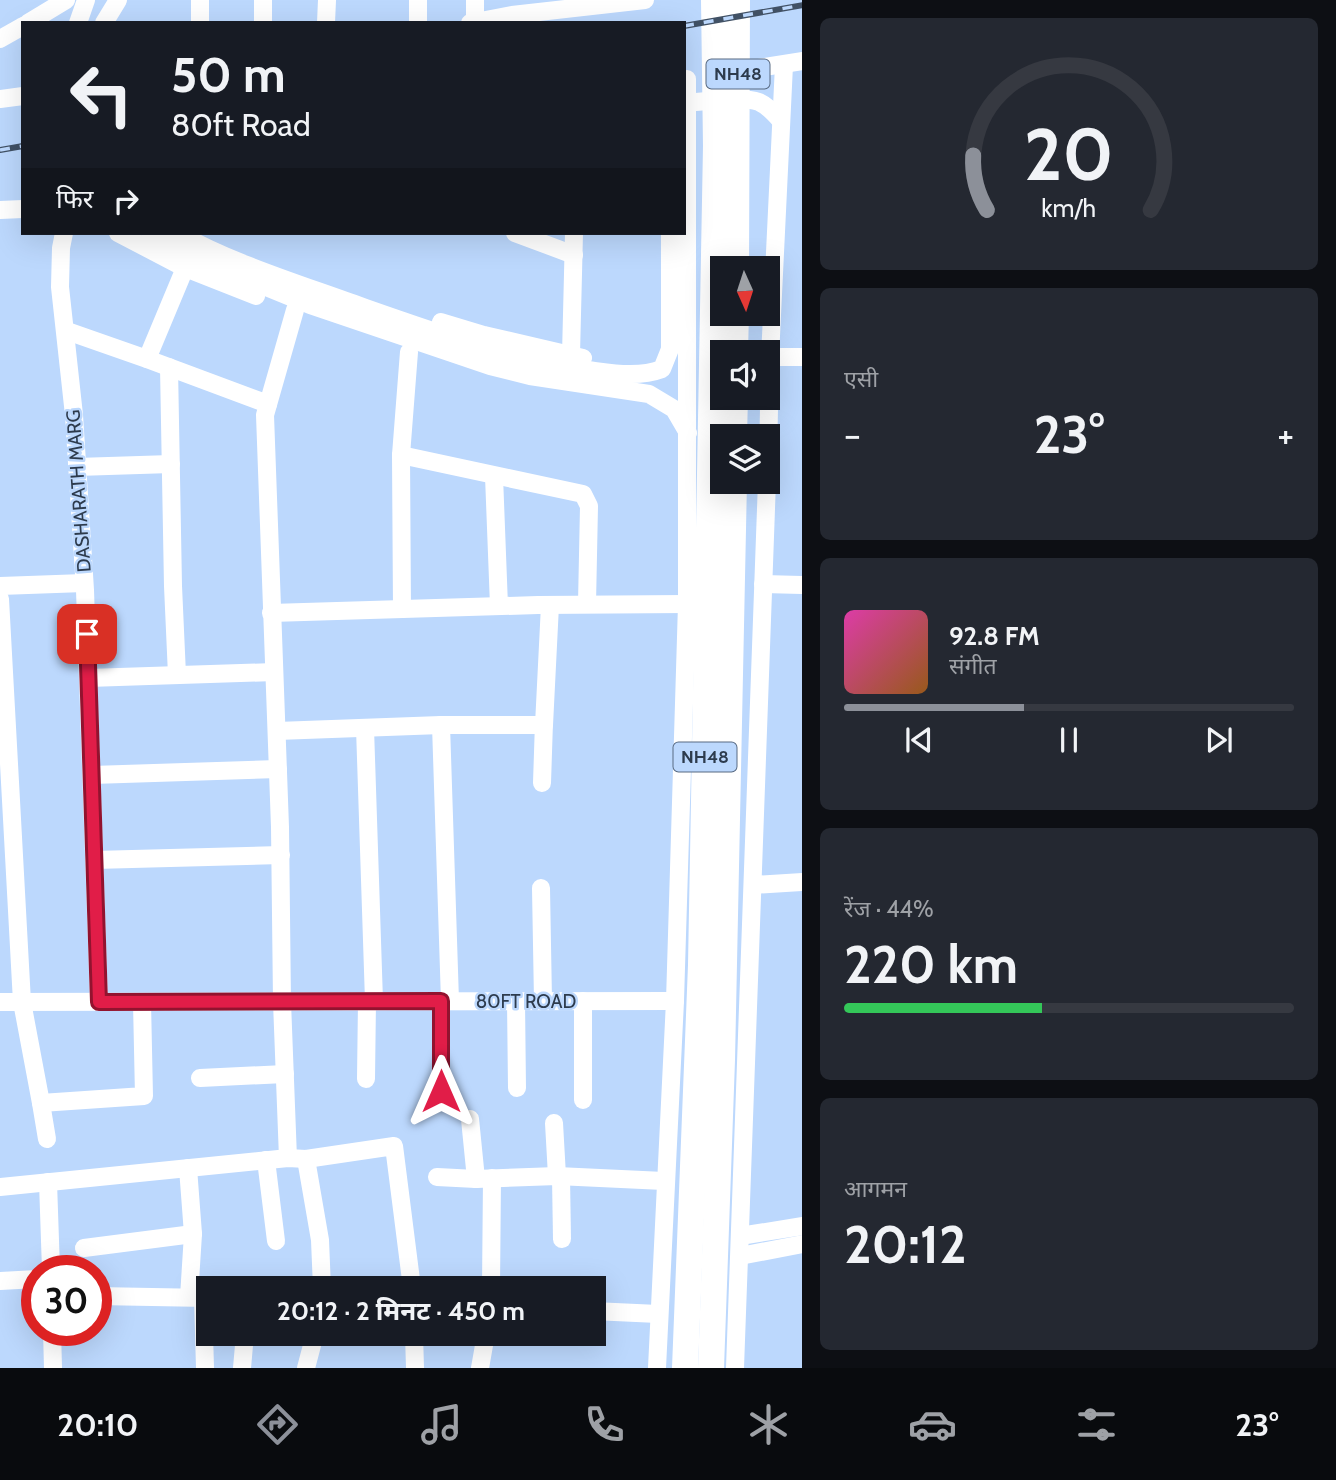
<!DOCTYPE html>
<html lang="hi">
<meta charset="utf-8">
<style>
:root{--surface:#171b24;--page:#242831;--text:#f1f3f6;--muted:#9ea1a6;--line:#363941;--accent:#8c9099}
body{margin:0;font-family:Cabin,"Noto Sans Devanagari",sans-serif;background:var(--page);color:var(--text);height:100vh;display:flex;flex-direction:column;font-size:26px;white-space:nowrap}
*{box-sizing:border-box;margin:0}
p{font-size:23px;color:var(--muted)}
.icon{flex:none;width:38px;height:38px;fill:none;stroke:currentColor;stroke-width:2;stroke-linecap:round;stroke-linejoin:round}
.map{position:relative;flex:1;overflow:hidden}
.panel{display:flex;flex-direction:column;gap:18px;padding:18px;background:#0d0f14;width:534px}
.panel>*{flex:none}
.hud{position:absolute;left:21px;top:21px;width:665px;height:214px;border-radius:0px;box-shadow:0 7px 28px #0002;background:#171b24;color:var(--text);overflow:hidden}
.needle{width:46px;rotate:177deg}
.fabs{position:absolute;left:710px;top:256px;display:grid;gap:14px}
.fabs a{display:grid;place-items:center;width:70px;height:70px;border-radius:0px;background:var(--surface);box-shadow:0 7px 28px #0002;font-size:35px}
.speed{position:absolute;left:21px;top:1255px;display:flex;gap:14px;font-size:35px;font-weight:700;text-align:center}
.speed>*{display:grid;place-content:center;width:91px;height:91px;border-radius:50%;background:var(--surface);box-shadow:0 7px 28px #0002;line-height:1}
.speed .limit{border:10px solid #d22;background:#fff;color:#111}
.pin{position:absolute;display:grid;place-items:center;width:60px;height:60px;color:#fff;margin:-30px;border-radius:14px;box-shadow:0 4px 10px #0006}
.me{position:absolute;width:77px;margin:-38px;rotate:0deg;stroke-linejoin:round;filter:drop-shadow(0 0 5px #0008)}
.turn{display:flex;align-items:center;gap:24px;height:147px;padding:0 35px;font-size:32px}
.turn .icon{width:91px;height:91px;stroke-width:2.5}
.turn b{display:block;font-size:49px;line-height:60px}
.then{display:flex;align-items:center;height:66px;padding:0 35px;background:#0003;gap:14px;font-size:26px}
.big{font-size:52px;font-weight:700;line-height:1.1}
.panel .widget{flex:1;display:flex;flex-direction:column;justify-content:center;gap:10px;min-width:0;padding:0 24px;border-radius:10px;background:var(--page)}
.panel .dial{align-items:center;gap:0}
.dial svg{height:182px;overflow:visible;fill:none;stroke:var(--line);stroke-width:7;stroke-linecap:round;text-anchor:middle}
.dial text{fill:var(--text);stroke:none}
.song{display:flex;align-items:center;gap:21px}
.cover{width:84px;height:84px;border-radius:10px;background:linear-gradient(135deg,hsl(320 70% 55%),hsl(30 70% 35%))}
.played{height:7px;border-radius:4px;background:linear-gradient(90deg,var(--accent) 40%,var(--line) 40%)}
.keys{display:flex;justify-content:space-around;direction:ltr}
.heat{display:flex;justify-content:space-between;align-items:center;font-size:38px;direction:ltr}
.charge{height:10px;border-radius:5px;background:linear-gradient(90deg,#34c759 44%,var(--line) 0)}
.trip{position:absolute;left:196px;top:1276px;width:410px;height:70px;border-radius:0px;background:var(--surface);box-shadow:0 7px 28px #0002;font-weight:700;line-height:70px;text-align:center}
.dock{display:flex;height:112px;justify-content:space-around;align-items:center;background:#090b0e;color:var(--muted)}
.dock .icon{width:49px;height:49px}
.dock .selected{color:var(--accent)}
.dock b{font-size:32px;color:var(--text)}
main{display:flex;flex:1;min-height:0}
.map>svg:first-child{display:block}
.lines{fill:none;stroke-linecap:round;stroke-linejoin:round}
.minor{stroke:#fff;stroke-width:18}
.highway{stroke:#fff;stroke-width:26}
.rail-casing{stroke:#415165;stroke-width:6}
.rail{stroke:#bcd8fd;stroke-width:3.5;stroke-dasharray:10;stroke-linecap:butt}
.route-casing{stroke:#92132f;stroke-width:18}
.route{stroke:#e11d48;stroke-width:12}
.labels{text-anchor:middle;stroke-width:5;stroke-linejoin:round;paint-order:stroke}
.shield{fill:#bcd8fd;stroke:#586a82;stroke-width:2}
.shield-label{font-size:18px;font-weight:bold;fill:#2d3b4d}
.street-label{font-size:19px;fill:#2d3b4d;stroke:#bcd8fd}
</style>
<main>
<div class="map">
<svg width="803" height="1368" viewBox="0 0 803 1368">
<rect width="100%" height="100%" fill="#bcd8fd"/>
<g class="lines">
<!-- minor -->
<g class="minor">
<path d="M 263,0 L 263,23"/>
<path d="M 475,22 L 475,0"/>
<path d="M 28,23 L 66,0"/>
<path d="M 78,23 L 86,0"/>
<path d="M 104,23 L 118,0"/>
<path d="M 200,23 L 200,0"/>
<path d="M 326,23 L 327,0"/>
<path d="M 418,23 L 418,0"/>
<path d="M 470,23 L 512,15 L 645,0"/>
<path d="M 0,39 L 23,26"/>
<path d="M 726,73 L 803,61"/>
<path d="M 0,99 L 23,96"/>
<path d="M 684,103 C 704,102 741,96 759,102 C 768,106 775,114 781,121"/>
<path d="M 0,210 L 23,209"/>
<path d="M 64,233 L 61,248 L 60,287 L 74,415 L 85,590 L 99,1002"/>
<path d="M 118,233 L 185,268 L 256,296"/>
<path d="M 150,233 L 200,260 L 310,305 L 490,366 L 530,376 L 649,394 L 674,409 L 688,433"/>
<path d="M 178,233 C 230,262 290,281 346,301 C 426,329 504,358 588,370 C 612,373 638,378 662,369 L 670,349 L 670,233"/>
<path d="M 515,233 L 574,255"/>
<path d="M 441,322 L 484,335 L 583,358"/>
<path d="M 67,331 L 147,359 L 268,404"/>
<path d="M 571,355 L 574,233"/>
<path d="M 770,357 L 803,357"/>
<path d="M 147,359 L 185,268"/>
<path d="M 169,367 L 173,586 L 177,675"/>
<path d="M 401,455 L 583,494 L 589,506 L 587,604"/>
<path d="M 768,459 L 770,357 L 784,65"/>
<path d="M 77,467 L 171,464"/>
<path d="M 494,476 L 499,606"/>
<path d="M 763,584 L 803,585"/>
<path d="M 0,586 L 84,583"/>
<path d="M 0,599 L 22,1002 L 41,1103 L 144,1096 L 142,1002"/>
<path d="M 402,609 L 401,455 L 409,352"/>
<path d="M 271,613 L 538,605 L 687,604"/>
<path d="M 88,678 L 274,672"/>
<path d="M 441,725 L 450,1001"/>
<path d="M 365,728 L 374,1001"/>
<path d="M 277,731 L 441,725 L 544,725 L 550,605"/>
<path d="M 92,775 L 278,769"/>
<path d="M 542,783 L 544,722"/>
<path d="M 94,860 L 281,855"/>
<path d="M 753,885 L 803,882"/>
<path d="M 541,888 L 543,1001"/>
<path d="M 516,1001 L 517,1088"/>
<path d="M 0,1002 L 675,1001"/>
<path d="M 200,1078 L 285,1074"/>
<path d="M 366,1079 L 367,1001"/>
<path d="M 441,1091 L 441,1001"/>
<path d="M 583,1100 L 583,1001"/>
<path d="M 41,1103 L 47,1139"/>
<path d="M 470,1119 L 476,1179"/>
<path d="M 554,1123 L 557,1176"/>
<path d="M 288,1158 L 282,1002 L 280,827 L 265,415 L 295,310"/>
<path d="M 306,1159 L 320,1240 L 322,1288"/>
<path d="M 266,1160 L 276,1241"/>
<path d="M 188,1168 L 193,1234 L 189,1297"/>
<path d="M 437,1177 L 476,1179 L 557,1176 L 664,1181"/>
<path d="M 561,1177 L 562,1239"/>
<path d="M 48,1182 L 51,1270"/>
<path d="M 0,1187 L 288,1158 L 306,1159 L 394,1146 L 412,1288"/>
<path d="M 740,1236 L 803,1226"/>
<path d="M 84,1248 L 193,1234"/>
<path d="M 740,1256 L 803,1244"/>
<path d="M 0,1281 L 37,1279"/>
<path d="M 491,1288 L 492,1178"/>
<path d="M 96,1296 L 208,1298"/>
<path d="M 203,1297 L 205,1368"/>
<path d="M 593,1311 L 658,1314"/>
<path d="M 52,1330 L 53,1368"/>
<path d="M 414,1334 L 415,1368"/>
<path d="M 242,1368 L 245,1334"/>
<path d="M 306,1368 L 315,1334"/>
<path d="M 480,1368 L 486,1334"/>
<path d="M 657,1368 L 675,1001 L 687,604 L 687,79"/>
<path d="M 735,1368 L 767,481"/>
</g>
<!-- highway -->
<g class="highway">
<path d="M 736,268 L 737,0"/>
<path d="M 735,352 L 736,313"/>
<path d="M 734,436 L 735,397"/>
<path d="M 685,1368 L 701,965 L 716,146 L 714,0"/>
<path d="M 711,1368 L 722,1060 L 734,481"/>
</g>
<defs>
<g id="rail">
<path d="M 684,26 L 803,5"/>
<path d="M 0,150 L 23,146"/>
</g>
</defs>
<!-- rail casing -->
<use href="#rail" class="rail-casing"/>
<!-- rail -->
<use href="#rail" class="rail"/>
</g>
<g class="lines">
<defs>
<path id="route" d="M 87,634 L 99,1002 L 441,1001 L 441,1091"/>
</defs>
<!-- route casing -->
<use href="#route" class="route-casing"/>
<!-- route -->
<use href="#route" class="route"/>
</g>
<g class="labels">
<!-- shield labels -->
<g class="shield">
<rect x="706.5" y="59.5" width="63" height="29" rx="5"/>
<rect x="673.5" y="742.5" width="63" height="29" rx="5"/>
</g>
<g class="shield-label">
<text x="738" y="80">NH48</text>
<text x="705" y="763">NH48</text>
</g>
<!-- street labels -->
<g class="street-label">
<text transform="translate(78 491) rotate(-94)" y="7">DASHARATH MARG</text>
<text x="526" y="1008">80FT ROAD</text>
</g>
</g>
</svg>
<div class="fabs">
<a><svg class="needle" viewBox="-14 -14 28 28"><path d="M0-13l5 13h-10z" fill="#e53935"/><path d="M0 13l5-13h-10z" fill="#9ea1a6"/></svg></a>
<a><svg class="icon" aria-label="sound" viewBox="0 0 24 24"><path d="M4 9h4l5-4v14l-5-4H4zM17 9q2 3 0 6"/></svg></a>
<a><svg class="icon" aria-label="layers" viewBox="0 0 24 24"><path d="M12 4l9 5-9 5-9-5zM3 14l9 5 9-5"/></svg></a>
</div>
<div class="speed"><div class="limit">30</div></div>
<div class="pin" style="left:87px;top:634px;background:#d93025"><svg class="icon" aria-label="arrive" viewBox="0 0 24 24"><path d="M6 21V4h12l-3 4 3 4H6"/></svg></div>
<svg class="me" style="left:441px;top:1091px" viewBox="-20 -20 40 40"><path d="M0-17L14 15 0 8-14 15z" fill="#e11d48" stroke="#fff" stroke-width="4"/></svg>
<div class="trip">20:12 · 2 मिनट · 450 m</div>
<div class="hud">
<div class="turn"><svg class="icon" aria-label="left" viewBox="0 0 24 24"><path d="M17 20v-9H6M10 6l-5 5 5 5"/></svg><div><b>50 m</b>80ft Road</div></div>
<div class="then">फिर<svg class="icon" aria-label="right" viewBox="0 0 24 24"><path d="M7 20v-9h11M14 6l5 5-5 5"/></svg></div>
</div>
</div>
<section class="panel">
<div class="widget dial"><svg viewBox="0 0 100 80">
<path d="M14 69A42 42 0 1 1 86 69"/>
<path d="M14 69A42 42 0 0 1 8 45" stroke="#8c9099"/>
<text x="50" y="56" font-size="32" font-weight="700">20</text>
<text x="50" y="72" font-size="11">km/h</text>
</svg></div>
<div class="widget"><p>एसी</p>
<div class="heat"><a>−</a><b class="big">23°</b><a>+</a></div>
</div>
<div class="widget">
<div class="song"><i class="cover"></i><div><b>92.8 FM</b><p>संगीत</p></div></div>
<div class="played"></div>
<div class="keys"><svg class="icon" aria-label="previous" viewBox="0 0 24 24"><path d="M18 5L8 12l10 7zM5 5v14"/></svg><svg class="icon" aria-label="pause" viewBox="0 0 24 24"><path d="M8 5v14M16 5v14"/></svg><svg class="icon" aria-label="next" viewBox="0 0 24 24"><path d="M6 5l10 7-10 7zM19 5v14"/></svg></div>
</div>
<div class="widget"><p>रेंज · 44%</p><b class="big">220 km</b><div class="charge"></div></div>
<div class="widget"><p>आगमन</p><b class="big">20:12</b></div>
</section>
</main>
<nav class="dock">
<b>20:10</b>
<svg class="icon selected" aria-label="directions" viewBox="0 0 24 24"><path d="M12 3l9 9-9 9-9-9zM9 14v-3h6M13 9l2 2-2 2"/></svg>
<svg class="icon" aria-label="music" viewBox="0 0 24 24"><path d="M9 18V5l10-2v13"/><circle cx="6" cy="18" r="3"/><circle cx="16" cy="16" r="3"/></svg>
<svg class="icon" aria-label="phone" viewBox="0 0 24 24"><path d="M5 4h4l2 5-3 2q2 4 5 5l2-3 5 2v4C11 20 4 13 5 4z"/></svg>
<svg class="icon" aria-label="climate" viewBox="0 0 24 24"><path d="M12 3v18M4 7l16 10M4 17L20 7"/></svg>
<svg class="icon" aria-label="car" viewBox="0 0 24 24"><path d="M5 17H2v-5l4-1 3-4h7l3 4 3 1v5h-3M9 17h6M6 11h13"/><circle cx="7" cy="17" r="2"/><circle cx="17" cy="17" r="2"/></svg>
<svg class="icon" aria-label="filters" viewBox="0 0 24 24"><path d="M4 7h16M4 17h16"/><circle cx="9" cy="7" r="2"/><circle cx="15" cy="17" r="2"/></svg>
<b>23°</b>
</nav>
